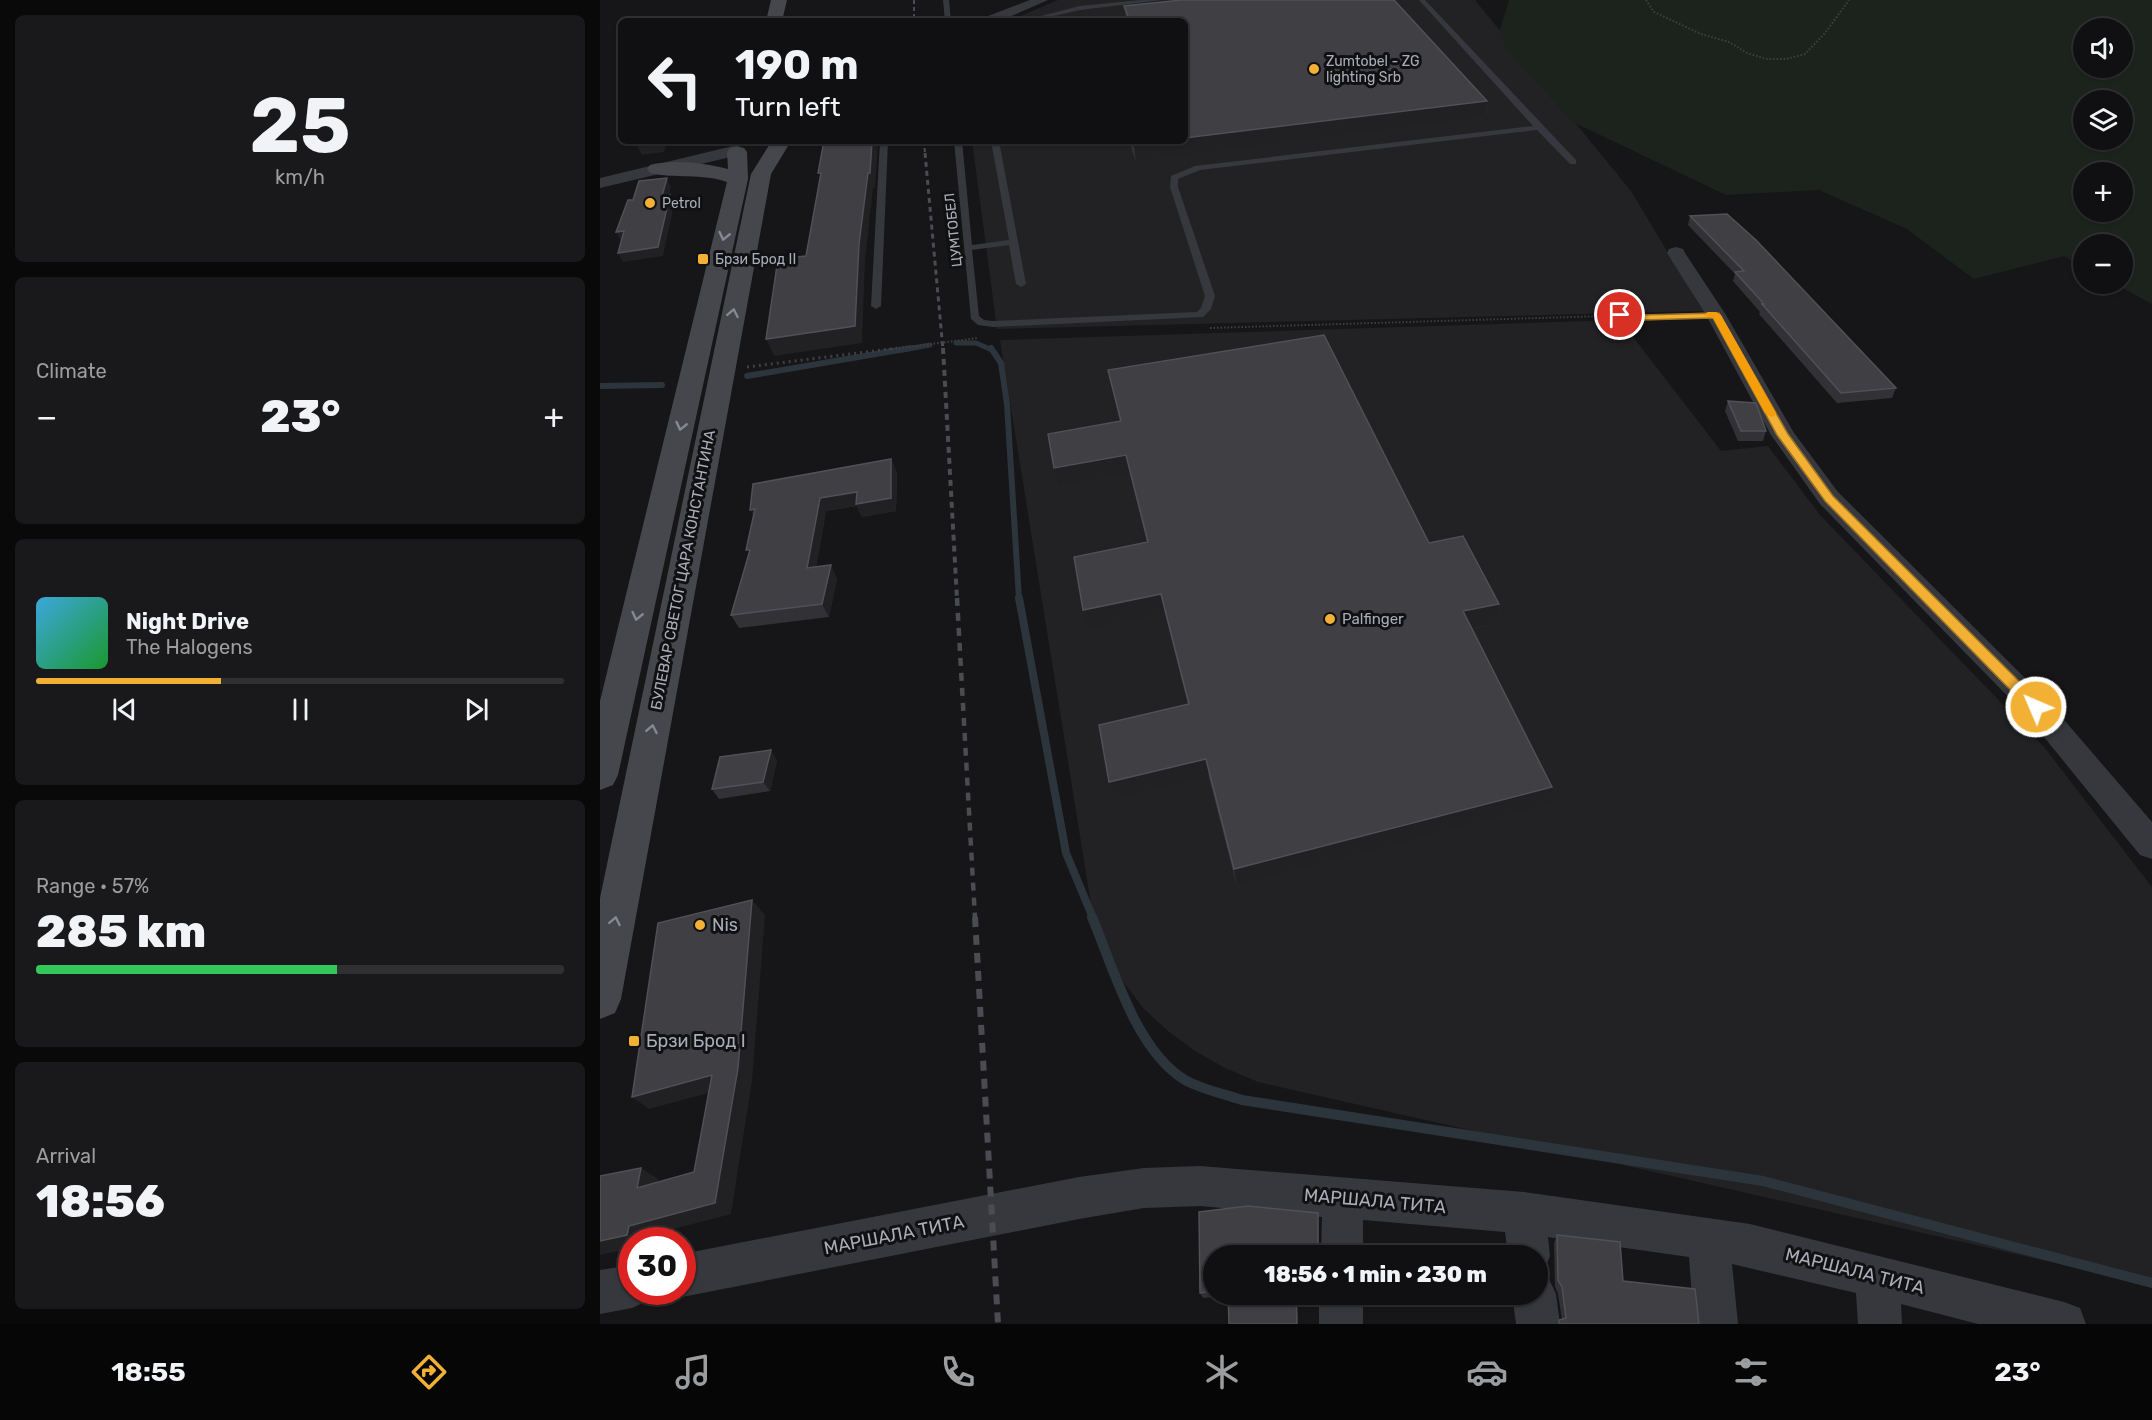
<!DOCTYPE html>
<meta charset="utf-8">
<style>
:root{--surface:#101012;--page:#19191b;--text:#f1f3f6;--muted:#9c9d9f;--line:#303032;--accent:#f2b134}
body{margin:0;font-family:Rubik,sans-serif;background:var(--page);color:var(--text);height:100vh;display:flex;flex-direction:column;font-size:22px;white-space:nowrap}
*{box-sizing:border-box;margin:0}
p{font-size:20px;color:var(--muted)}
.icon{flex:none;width:33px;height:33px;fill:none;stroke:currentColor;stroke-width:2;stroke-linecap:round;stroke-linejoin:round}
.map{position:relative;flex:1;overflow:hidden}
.panel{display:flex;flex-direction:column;gap:15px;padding:15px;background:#09090a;width:600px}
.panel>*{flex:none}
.hud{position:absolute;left:18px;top:18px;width:570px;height:126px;border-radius:9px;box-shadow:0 2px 4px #0004,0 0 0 2px var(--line);background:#101012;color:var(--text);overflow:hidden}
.buttons{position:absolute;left:1473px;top:18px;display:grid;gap:12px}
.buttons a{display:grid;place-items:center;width:60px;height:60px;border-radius:50%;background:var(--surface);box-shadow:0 2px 4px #0004,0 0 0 2px var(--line);font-size:30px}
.speed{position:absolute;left:18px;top:1227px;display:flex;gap:12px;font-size:30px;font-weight:700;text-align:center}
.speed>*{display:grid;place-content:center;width:78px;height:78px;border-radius:50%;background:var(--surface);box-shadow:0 2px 4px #0004,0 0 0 2px var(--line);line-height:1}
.speed .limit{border:9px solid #d22;background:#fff;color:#111}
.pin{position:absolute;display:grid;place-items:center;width:51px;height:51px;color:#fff;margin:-26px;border:3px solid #fff;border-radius:50%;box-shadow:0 2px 6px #0007}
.me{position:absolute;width:66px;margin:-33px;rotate:315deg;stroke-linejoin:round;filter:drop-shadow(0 0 4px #0008)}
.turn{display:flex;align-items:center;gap:21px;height:126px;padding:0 18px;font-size:27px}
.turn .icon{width:78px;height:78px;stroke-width:2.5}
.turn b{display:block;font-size:42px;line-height:51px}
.big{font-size:45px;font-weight:800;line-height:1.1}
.panel .card{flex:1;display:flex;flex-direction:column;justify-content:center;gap:9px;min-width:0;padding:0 21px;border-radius:9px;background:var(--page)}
.panel .dial{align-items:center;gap:0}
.dial b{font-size:78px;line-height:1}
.song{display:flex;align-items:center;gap:18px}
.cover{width:72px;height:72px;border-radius:9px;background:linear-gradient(135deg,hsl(200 70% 55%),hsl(130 70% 35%))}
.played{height:6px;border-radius:3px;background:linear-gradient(90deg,var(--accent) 35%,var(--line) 35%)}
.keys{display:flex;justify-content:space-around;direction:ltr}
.heat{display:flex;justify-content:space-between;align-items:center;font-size:33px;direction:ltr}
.charge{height:9px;border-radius:4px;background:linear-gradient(90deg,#34c759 57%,var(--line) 0)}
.trip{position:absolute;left:603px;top:1245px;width:345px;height:60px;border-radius:30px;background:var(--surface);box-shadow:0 2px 4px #0004,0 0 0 2px var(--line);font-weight:800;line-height:60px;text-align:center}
.menu{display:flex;height:96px;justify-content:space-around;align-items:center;background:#060607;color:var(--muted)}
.menu .icon{width:42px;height:42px}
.menu .on{color:var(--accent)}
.menu b{font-size:27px;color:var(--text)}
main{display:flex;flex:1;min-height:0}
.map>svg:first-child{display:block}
.built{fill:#222225}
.green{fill:#1c231d;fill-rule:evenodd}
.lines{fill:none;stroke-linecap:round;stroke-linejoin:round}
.stream-far3{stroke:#2c353c;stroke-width:5}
.stream-far2{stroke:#2c353c;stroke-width:6}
.stream-far1{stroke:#2c353c;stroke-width:8}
.stream{stroke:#2c353c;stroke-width:10}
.path-far1{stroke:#3d3f44;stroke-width:2;stroke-dasharray:1.5 2;stroke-linecap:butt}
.path{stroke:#3d3f44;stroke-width:3;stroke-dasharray:2 4;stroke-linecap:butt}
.service{fill:#37383d;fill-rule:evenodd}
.minor{fill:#37383d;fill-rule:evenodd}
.secondary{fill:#45474d;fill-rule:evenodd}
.rail-far4{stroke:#4a4c52;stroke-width:2;stroke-dasharray:4 3;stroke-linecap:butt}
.rail-far3{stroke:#4a4c52;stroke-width:3;stroke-dasharray:5 4;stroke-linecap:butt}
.rail-far2{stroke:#4a4c52;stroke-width:4;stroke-dasharray:6 5;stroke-linecap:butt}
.rail-far1{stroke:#4a4c52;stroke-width:4.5;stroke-dasharray:8 7;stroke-linecap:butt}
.rail{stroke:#4a4c52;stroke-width:6;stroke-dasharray:10 8;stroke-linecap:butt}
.wall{fill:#323236}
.shaded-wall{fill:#212124}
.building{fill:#3f3f44;stroke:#4f5156;stroke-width:1.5}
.oneway{stroke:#858993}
.route{fill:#f2b134;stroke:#9d7322;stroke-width:1.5}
.slow{fill:#f59e0b}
.poi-dot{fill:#f2b134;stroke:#111113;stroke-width:2}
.labels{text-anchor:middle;stroke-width:6;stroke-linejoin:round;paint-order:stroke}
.far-poi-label{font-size:14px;fill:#a8adb8;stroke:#111113;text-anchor:start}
.far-street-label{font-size:14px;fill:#a8adb8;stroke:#111113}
.street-label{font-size:15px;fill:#a8adb8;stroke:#111113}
.poi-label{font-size:15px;fill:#a8adb8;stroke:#111113;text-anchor:start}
.near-poi-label{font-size:18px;fill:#a8adb8;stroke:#111113;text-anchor:start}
.near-street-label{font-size:18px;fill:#a8adb8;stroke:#111113}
</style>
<main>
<section class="panel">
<div class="card dial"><b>25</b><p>km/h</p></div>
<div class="card"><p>Climate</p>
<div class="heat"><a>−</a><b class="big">23°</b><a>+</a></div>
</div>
<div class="card">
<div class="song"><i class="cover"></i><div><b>Night Drive</b><p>The Halogens</p></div></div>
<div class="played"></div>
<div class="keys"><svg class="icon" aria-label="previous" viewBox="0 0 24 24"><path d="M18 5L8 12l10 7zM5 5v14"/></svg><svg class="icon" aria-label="pause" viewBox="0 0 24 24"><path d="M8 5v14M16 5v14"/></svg><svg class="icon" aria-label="next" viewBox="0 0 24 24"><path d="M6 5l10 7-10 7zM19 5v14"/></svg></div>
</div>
<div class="card"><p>Range · 57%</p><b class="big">285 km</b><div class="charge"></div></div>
<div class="card"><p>Arrival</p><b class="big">18:56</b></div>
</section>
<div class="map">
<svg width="1552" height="1324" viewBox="0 0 1552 1324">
<rect width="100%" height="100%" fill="#161618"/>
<!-- built -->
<g class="built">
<path d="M 458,0 L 875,0 L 1031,191 L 1103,311 L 397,329 L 372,141 L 585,141 L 585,21 L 409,21 Z"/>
<path d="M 1020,320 L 1121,451 L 1168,446 L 1220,515 L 1444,747 L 1552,887 L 1552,1285 L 658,1082 L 625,1068 L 595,1051 L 568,1031 L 544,1009 L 524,983 L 508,955 L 497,927 L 490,898 L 400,340 Z"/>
</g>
<!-- green -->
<path class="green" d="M 909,0 L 1552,0 L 1552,304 L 1515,284 L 1522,284 L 1522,244 L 1484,244 L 1483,267 L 1464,256 L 1374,279 L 1307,229 L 1219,190 L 1126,195 L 973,122 L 910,54 L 899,33 ZM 1484,28 L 1522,28 L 1522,68 L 1484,68 ZM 1484,100 L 1522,100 L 1522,140 L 1484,140 ZM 1484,172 L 1522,172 L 1522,212 L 1484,212 Z"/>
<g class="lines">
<!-- stream-far3 -->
<g class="stream-far3">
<path d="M 356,343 L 376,343 L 392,350"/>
<path d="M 302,350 L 330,345"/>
</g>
<!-- stream-far2 -->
<g class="stream-far2">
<path d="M 391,348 L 401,363 L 407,404 L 419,599"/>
<path d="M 147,376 L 311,348"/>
<path d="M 0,386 L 62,385"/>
</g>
<!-- stream-far1 -->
<path class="stream-far1" d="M 419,598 L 466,853 L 493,918"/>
<!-- stream -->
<path class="stream" d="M 492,917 C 513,967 536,1051 585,1080 C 601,1089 624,1094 642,1100 L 1163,1181 L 1552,1283"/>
<!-- path-far1 -->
<g class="path-far1">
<path d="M 1046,0 L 1054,12 L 1101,34 L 1129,42 L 1147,53 L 1166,59 L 1187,59 L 1205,54 L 1225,33 L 1249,0"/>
<path d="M 610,328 L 1004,316"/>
<path d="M 285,350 L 378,338"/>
</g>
<!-- path -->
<path class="path" d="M 147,367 L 297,348"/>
<!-- service -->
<g class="service">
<path d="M 343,0 L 349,0 L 351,21 L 345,21 Z"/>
<path d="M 541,0 L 562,0 L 480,10 L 432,21 L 421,21 L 480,6 Z"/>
<path d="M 819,0 L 825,0 L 976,160 L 976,164 L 970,164 L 937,130 L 600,170 L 578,179 L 578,187 L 615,296 L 611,309 L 603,317 L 393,327 L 378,325 L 371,319 L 354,141 L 362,141 L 372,245 L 409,240 L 391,141 L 399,141 L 426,284 L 421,287 L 416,284 L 409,245 L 372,250 L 379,316 L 384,320 L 393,321 L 597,312 L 601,308 L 605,296 L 570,187 L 571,176 L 595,166 L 933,126 Z"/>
<path d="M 280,141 L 288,141 L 281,306 L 276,309 L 271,306 Z"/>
<path d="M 1020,312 L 1034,315 L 1116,312 L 1121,315 L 1116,318 L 1034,321 L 1017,317 L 1017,313 Z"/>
</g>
<!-- minor -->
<g class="minor">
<path d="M 430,0 L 448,0 L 400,21 L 381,21 L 383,18 Z"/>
<path d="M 133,146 L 139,147 L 141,151 L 139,155 L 0,188 L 0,178 Z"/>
<path d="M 1076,247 L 1083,249 L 1085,253 L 1126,315 L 1194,433 L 1238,492 L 1446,699 L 1552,822 L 1552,859 L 1540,855 L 1426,715 L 1220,504 L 1171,435 L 1106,315 L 1067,253 L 1069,249 Z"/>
<path d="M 600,1166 L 924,1192 L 1150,1224 L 1464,1302 L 1480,1308 L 1486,1324 L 1378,1324 L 1301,1304 L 1302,1324 L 1258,1324 L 1256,1293 L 1132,1264 L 1138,1324 L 1094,1324 L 1089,1257 L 948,1237 L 950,1256 L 944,1271 L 938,1274 L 938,1256 L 908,1256 L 905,1232 L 763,1220 L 763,1256 L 721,1256 L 722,1217 L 600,1206 L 544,1208 L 479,1219 L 82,1297 L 68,1292 L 82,1292 L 82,1254 L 479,1177 L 544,1168 Z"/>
<path d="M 32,1265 L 32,1292 L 51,1292 L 47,1301 L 32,1308 L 0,1314 L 0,1270 Z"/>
<path d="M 938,1274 L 949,1279 L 956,1294 L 960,1324 L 916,1324 L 912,1294 L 938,1294 Z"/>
<rect x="719" y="1294" width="44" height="30"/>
</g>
<!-- secondary -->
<g class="secondary">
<path d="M 171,0 L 187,0 L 182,21 L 166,21 Z"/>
<path d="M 181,141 L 188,146 L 171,174 L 21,999 L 15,1013 L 0,1019 L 0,898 L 151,174 L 171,142 Z"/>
<path d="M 137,146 L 144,148 L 147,152 L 148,179 L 18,775 L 13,785 L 0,790 L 0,701 L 127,182 C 102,173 75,179 50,173 L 47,169 L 50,165 C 74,159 104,163 128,169 L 127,152 L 130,148 Z"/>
</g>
<!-- rail-far4 -->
<g class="rail-far4">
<path d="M 314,0 L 314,21"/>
<path d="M 324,141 L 325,154"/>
</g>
<!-- rail-far3 -->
<path class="rail-far3" d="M 325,153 L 343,350"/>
<!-- rail-far2 -->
<path class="rail-far2" d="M 343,348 L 357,599"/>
<!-- rail-far1 -->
<path class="rail-far1" d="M 357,598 L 375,918"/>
<!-- rail -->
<path class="rail" d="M 375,917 L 398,1324"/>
</g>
<!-- wall -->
<g class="wall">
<path d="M 582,0 L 794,0 L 887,101 L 886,118 L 536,162 L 529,141 L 585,141 L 585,21 L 526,21 L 524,6 Z"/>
<path d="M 1090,216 L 1296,388 L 1292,398 L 1237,403 L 1159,314 L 1160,312 L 1133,281 L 1135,274 L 1088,225 Z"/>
<path d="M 508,370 L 829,543 L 899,604 L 897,623 L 872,629 L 948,805 L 637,887 L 609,778 L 515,800 L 588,705 L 565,614 L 489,630 L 547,542 L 530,474 L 460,487 L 520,422 Z"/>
<path d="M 1128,401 L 1166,431 L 1163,441 L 1138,441 L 1125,411 Z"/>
<path d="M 291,459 L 297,473 L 296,511 L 262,517 L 257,506 L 226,511 L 216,567 L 237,578 L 229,617 L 139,628 L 131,615 L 149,556 L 153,516 Z"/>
<path d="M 177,760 L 170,791 L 119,799 L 112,789 Z"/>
<path d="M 648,1206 L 718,1213 L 719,1251 L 721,1256 L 614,1256 L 614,1294 L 697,1294 L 698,1324 L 629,1324 L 628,1295 L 603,1298 L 600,1293 L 599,1212 Z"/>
<path d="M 957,1235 L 1023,1281 L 1099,1324 L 957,1324 L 959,1320 L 962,1319 L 958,1294 L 955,1286 L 954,1243 Z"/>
</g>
<!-- shaded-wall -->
<g class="shaded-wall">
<path d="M 887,101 L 886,118 L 536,162 L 534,144 L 562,141 L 585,141 L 585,138 Z"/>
<path d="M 43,141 L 67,141 L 64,152 L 42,155 L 35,142 Z"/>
<path d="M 272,141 L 277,141 L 278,144 L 275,188 L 273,188 L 265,260 L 262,343 L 174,356 L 166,339 L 259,244 Z"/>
<path d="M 67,178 L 71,187 L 67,205 L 62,196 Z"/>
<path d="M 70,195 L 74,205 L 63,256 L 23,262 L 18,253 Z"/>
<path d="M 24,231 L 21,241 L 16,232 Z"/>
<path d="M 526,455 L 530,474 L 460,487 L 454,468 Z"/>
<path d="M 291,459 L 297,473 L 296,511 L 262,517 L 257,506 L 226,511 L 214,581 L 207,568 L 220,498 Z"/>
<path d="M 155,509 L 157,523 L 150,510 Z"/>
<path d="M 231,565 L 237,578 L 229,617 L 222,604 Z"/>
<path d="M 561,594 L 565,614 L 489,630 L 483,610 Z"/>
<path d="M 899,604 L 897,623 L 861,631 L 863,611 Z"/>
<path d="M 171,750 L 177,760 L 170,791 L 163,782 Z"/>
<path d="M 606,759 L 609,778 L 515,800 L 509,782 Z"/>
<path d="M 952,787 L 948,805 L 637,887 L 634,869 Z"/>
<path d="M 152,900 L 165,915 L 152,1081 L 131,1214 L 47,1236 L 46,1240 L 32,1240 L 32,1248 L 0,1255 L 0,1241 L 29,1226 L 115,1203 Z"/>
<path d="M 112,1075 L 127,1088 L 49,1109 L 32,1097 Z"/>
<path d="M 41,1168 L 58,1179 L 54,1198 L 37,1188 Z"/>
<path d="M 718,1213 L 718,1219 L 719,1256 L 718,1250 Z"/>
<path d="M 696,1294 L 697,1294 L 698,1324 L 697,1324 Z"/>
</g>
<!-- building -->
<g class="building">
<path d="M 582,0 L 794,0 L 887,101 L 585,138 L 585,21 L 530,21 L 524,6 Z"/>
<path d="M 224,141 L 272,141 L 270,173 L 268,173 L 259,244 L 255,326 L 166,339 L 178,259 L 206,256 L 221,173 L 218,173 Z"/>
<path d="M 532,141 L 562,141 L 534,144 Z"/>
<path d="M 67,178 L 62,196 L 70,195 L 58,247 L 18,253 L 24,231 L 16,232 L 28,200 L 33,200 L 39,181 Z"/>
<path d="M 1127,214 L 1156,240 L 1296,388 L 1241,393 L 1162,304 L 1164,304 L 1135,272 L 1144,271 L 1090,216 Z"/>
<path d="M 724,335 L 829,543 L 863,536 L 899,604 L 863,611 L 952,787 L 634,869 L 606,759 L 509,782 L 499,725 L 589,704 L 561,594 L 483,610 L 474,557 L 548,542 L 526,455 L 454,468 L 448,434 L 521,421 L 508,370 Z"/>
<path d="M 1128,401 L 1156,403 L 1166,431 L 1141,431 Z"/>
<path d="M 291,459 L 291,498 L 256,504 L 257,492 L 220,498 L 207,568 L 231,565 L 222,604 L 131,615 L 150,550 L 146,550 L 155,509 L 150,510 L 153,484 Z"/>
<path d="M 171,750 L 163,782 L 112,789 L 120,757 Z"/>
<path d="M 152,900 L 138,1068 L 115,1203 L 29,1226 L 27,1235 L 0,1241 L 0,1176 L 41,1168 L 37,1188 L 94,1172 L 112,1075 L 32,1097 L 58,923 Z"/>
<path d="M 648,1206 L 718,1213 L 718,1250 L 721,1254 L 707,1256 L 614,1256 L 614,1291 L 600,1293 L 599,1212 Z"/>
<path d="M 957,1235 L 1020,1242 L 1023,1281 L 1095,1289 L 1099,1324 L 959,1324 L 959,1320 L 966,1318 L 962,1287 L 958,1280 Z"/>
<path d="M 628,1294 L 696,1294 L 697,1324 L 629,1324 Z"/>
</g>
<!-- one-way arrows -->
<defs><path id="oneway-chevron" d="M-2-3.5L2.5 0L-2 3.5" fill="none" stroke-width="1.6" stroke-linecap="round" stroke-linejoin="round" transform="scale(1.5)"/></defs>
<g class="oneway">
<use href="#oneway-chevron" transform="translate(124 236) rotate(103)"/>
<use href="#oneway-chevron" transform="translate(133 313) rotate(-79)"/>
<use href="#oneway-chevron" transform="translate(81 426) rotate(103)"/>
<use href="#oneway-chevron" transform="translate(37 616) rotate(103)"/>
<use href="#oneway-chevron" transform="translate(52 729) rotate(-79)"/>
<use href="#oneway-chevron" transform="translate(15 921) rotate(-79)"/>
</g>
<!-- route -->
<path class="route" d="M 1020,312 L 1041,315 L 1119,313 L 1188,434 L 1233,496 L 1441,703 L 1443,707 L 1441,711 L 1431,711 L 1225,501 L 1177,435 L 1113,318 L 1041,320 L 1017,317 L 1017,313 Z"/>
<!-- slow -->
<path class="slow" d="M 1108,312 L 1116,312 L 1121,315 L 1176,413 L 1175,416 L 1171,417 L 1165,413 L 1113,318 L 1103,315 Z"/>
<!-- markers -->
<g class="poi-dot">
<circle cx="714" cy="69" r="6"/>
<circle cx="50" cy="203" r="6"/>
<rect x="97" y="253" width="12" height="12" rx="3"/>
<circle cx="730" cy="619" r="6"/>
<circle cx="100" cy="925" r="6"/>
<rect x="28" y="1035" width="12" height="12" rx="3"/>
</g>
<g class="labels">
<!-- far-poi labels -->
<g class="far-poi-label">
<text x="726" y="66">Zumtobel - ZG<tspan x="726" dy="16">lighting Srb</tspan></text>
<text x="62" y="208">Petrol</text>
<text x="115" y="264">Брзи Брод II</text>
</g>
<!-- far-street labels -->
<g class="far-street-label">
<text transform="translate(353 230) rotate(-96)" y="5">ЦУМТОБЕЛ</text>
</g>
<!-- street labels -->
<g class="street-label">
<text transform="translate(83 570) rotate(-79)" y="5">БУЛЕВАР СВЕТОГ ЦАРА КОНСТАНТИНА</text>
</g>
<!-- poi labels -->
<g class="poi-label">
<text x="742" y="624">Palfinger</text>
</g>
<!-- near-poi labels -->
<g class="near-poi-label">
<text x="112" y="931">Nis</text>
<text x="46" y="1047">Брзи Брод I</text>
</g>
<!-- near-street labels -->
<g class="near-street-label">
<text transform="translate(775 1201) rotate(5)" y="6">МАРШАЛА ТИТА</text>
<text transform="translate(294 1235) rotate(-11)" y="6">МАРШАЛА ТИТА</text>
<text transform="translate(1255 1271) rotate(14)" y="6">МАРШАЛА ТИТА</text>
</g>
</g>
</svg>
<div class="buttons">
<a><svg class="icon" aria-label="sound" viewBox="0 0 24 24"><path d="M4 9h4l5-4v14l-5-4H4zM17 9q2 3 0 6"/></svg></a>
<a><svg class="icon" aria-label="layers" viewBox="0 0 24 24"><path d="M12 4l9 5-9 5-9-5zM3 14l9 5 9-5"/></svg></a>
<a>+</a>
<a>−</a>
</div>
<div class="speed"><div class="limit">30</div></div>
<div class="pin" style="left:1020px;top:315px;background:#d93025"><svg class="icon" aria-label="arrive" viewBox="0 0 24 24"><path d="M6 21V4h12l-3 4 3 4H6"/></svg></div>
<svg class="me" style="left:1436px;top:707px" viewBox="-20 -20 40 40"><circle r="17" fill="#f2b134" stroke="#fff" stroke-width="3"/><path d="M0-11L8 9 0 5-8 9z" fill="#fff"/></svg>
<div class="trip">18:56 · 1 min · 230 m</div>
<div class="hud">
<div class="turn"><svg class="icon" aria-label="left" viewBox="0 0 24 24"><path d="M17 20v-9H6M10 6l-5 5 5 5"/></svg><div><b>190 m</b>Turn left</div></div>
</div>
</div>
</main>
<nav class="menu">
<b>18:55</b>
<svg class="icon on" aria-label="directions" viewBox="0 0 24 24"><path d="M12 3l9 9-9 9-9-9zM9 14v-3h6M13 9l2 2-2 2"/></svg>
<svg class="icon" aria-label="music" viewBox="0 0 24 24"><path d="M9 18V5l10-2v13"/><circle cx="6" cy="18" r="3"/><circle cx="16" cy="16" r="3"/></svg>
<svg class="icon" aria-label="phone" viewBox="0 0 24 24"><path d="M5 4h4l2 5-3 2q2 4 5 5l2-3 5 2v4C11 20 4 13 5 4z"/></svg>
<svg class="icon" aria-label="climate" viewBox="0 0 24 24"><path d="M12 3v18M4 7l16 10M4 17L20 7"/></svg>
<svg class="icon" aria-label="car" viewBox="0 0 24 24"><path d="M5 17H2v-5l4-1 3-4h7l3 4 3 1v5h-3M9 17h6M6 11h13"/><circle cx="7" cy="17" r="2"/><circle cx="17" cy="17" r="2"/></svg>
<svg class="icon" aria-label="filters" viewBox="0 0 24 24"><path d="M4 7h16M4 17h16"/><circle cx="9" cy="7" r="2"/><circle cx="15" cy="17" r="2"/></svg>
<b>23°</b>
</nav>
